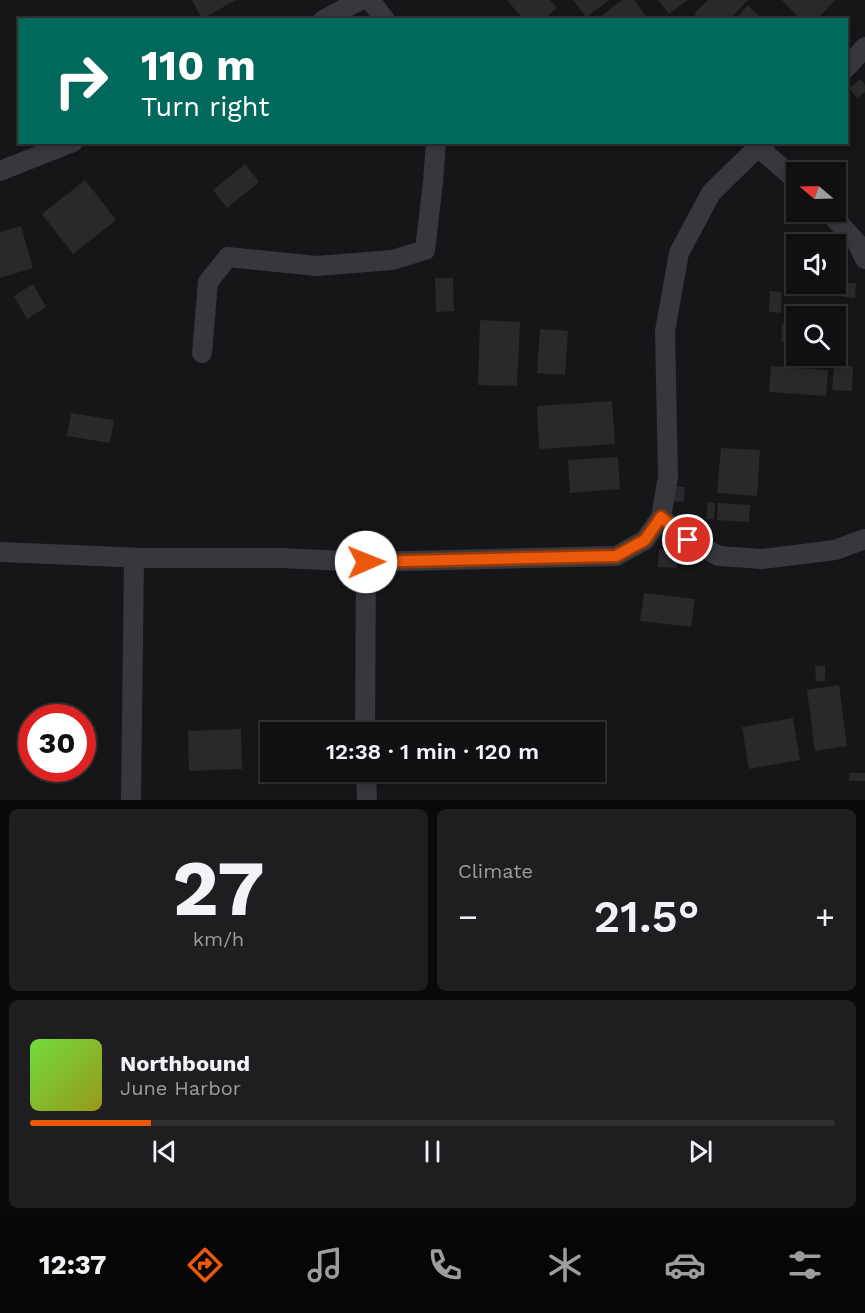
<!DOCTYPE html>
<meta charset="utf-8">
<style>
:root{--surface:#101012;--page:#1e1e20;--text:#f1f3f6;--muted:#9c9d9f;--line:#303032;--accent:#ea580c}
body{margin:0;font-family:"Work Sans",sans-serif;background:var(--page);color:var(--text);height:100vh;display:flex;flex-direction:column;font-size:22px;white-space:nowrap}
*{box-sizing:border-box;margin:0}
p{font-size:20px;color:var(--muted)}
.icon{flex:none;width:33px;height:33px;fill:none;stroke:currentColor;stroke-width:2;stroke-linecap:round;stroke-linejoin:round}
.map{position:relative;height:800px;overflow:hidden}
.details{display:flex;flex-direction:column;gap:9px;padding:9px;background:#09090a;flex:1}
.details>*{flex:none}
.banner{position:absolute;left:18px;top:18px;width:830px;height:126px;border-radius:0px;box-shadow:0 3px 9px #0003,0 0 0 2px var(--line);background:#00695c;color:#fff;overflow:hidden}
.needle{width:39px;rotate:289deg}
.buttons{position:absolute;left:786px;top:162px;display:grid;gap:12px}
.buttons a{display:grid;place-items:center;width:60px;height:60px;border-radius:0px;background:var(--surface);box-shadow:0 3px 9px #0003,0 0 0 2px var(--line);font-size:30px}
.speed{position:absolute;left:18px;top:704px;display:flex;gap:12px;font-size:30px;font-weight:700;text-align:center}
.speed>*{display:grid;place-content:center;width:78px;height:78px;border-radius:50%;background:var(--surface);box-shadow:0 3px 9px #0003,0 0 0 2px var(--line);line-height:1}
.speed .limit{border:9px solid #d22;background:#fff;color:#111}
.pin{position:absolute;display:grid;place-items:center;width:51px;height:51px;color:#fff;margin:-26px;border:3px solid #fff;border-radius:50%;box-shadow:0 2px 6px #0007}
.me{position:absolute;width:66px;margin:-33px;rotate:89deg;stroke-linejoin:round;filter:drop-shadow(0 0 4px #0008)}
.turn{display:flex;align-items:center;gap:21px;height:126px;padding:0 24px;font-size:27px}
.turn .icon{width:78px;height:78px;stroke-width:2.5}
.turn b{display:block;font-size:42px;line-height:51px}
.big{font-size:45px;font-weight:600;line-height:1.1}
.details .tile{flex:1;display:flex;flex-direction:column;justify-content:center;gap:9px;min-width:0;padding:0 21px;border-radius:9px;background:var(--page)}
.details .dial{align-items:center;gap:0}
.dial b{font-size:78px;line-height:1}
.song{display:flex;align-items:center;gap:18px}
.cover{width:72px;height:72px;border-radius:9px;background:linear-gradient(135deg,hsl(100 70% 55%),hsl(60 70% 35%))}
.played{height:6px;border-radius:3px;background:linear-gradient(90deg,var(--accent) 15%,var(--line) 15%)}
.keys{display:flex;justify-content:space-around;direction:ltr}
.heat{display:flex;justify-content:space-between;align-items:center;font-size:33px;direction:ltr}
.details .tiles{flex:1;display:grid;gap:9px;grid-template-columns:1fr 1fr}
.tile:last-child{grid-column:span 2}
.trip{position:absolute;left:260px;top:722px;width:345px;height:60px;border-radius:0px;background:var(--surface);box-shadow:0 3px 9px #0003,0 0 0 2px var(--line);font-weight:600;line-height:60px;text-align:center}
.tab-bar{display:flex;height:96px;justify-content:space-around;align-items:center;background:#060607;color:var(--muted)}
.tab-bar .icon{width:42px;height:42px}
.tab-bar .on{color:var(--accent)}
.tab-bar b{font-size:27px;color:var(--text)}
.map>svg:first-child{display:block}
.building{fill:#29292c}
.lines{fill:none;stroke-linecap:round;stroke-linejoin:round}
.minor{stroke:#37383d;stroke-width:20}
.route-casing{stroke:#983908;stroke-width:15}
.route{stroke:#ea580c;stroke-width:10}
</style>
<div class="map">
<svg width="865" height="800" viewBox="0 0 865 800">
<rect width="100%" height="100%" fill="#161618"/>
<!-- building -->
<g class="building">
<path d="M 192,0 L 236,0 L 202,19 Z"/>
<path d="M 507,0 L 550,0 L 557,8 L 543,20 L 524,20 Z"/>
<path d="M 573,0 L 609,0 L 586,17 Z"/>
<path d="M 622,0 L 634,0 L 646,16 L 641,20 L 596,20 Z"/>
<path d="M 658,0 L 688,0 L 669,14 Z"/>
<path d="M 708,0 L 748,0 L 729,20 L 699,20 L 694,14 Z"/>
<path d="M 782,0 L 835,0 L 816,20 L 801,20 Z"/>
<path d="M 748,5 L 763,20 L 735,20 Z"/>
<path d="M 861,79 L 865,85 L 865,92 L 857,98 L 849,88 Z"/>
<path d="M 245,164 L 259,182 L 227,208 L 213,190 Z"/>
<path d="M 85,180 L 116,220 L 73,254 L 42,214 Z"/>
<path d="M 21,226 L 33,268 L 0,278 L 0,232 Z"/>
<path d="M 435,278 L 453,278 L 454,311 L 436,312 Z"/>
<path d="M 844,283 L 856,283 L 855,298 L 843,297 Z"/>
<path d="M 33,284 L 46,307 L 27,319 L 14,296 Z"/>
<path d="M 770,291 L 782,292 L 781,313 L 769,312 Z"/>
<path d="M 480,320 L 520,322 L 517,386 L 478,385 Z"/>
<path d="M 782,323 L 796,324 L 796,355 L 791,355 L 792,342 L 781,342 Z"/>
<path d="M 836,327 L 845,327 L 843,359 L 822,357 L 822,356 L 836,356 Z"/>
<path d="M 540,329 L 568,331 L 565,375 L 537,373 Z"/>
<path d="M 834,365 L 853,366 L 852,391 L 832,390 Z"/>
<path d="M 771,366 L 828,370 L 826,396 L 769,392 Z"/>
<path d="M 612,401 L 615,444 L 539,449 L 537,406 Z"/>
<path d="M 71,413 L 114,420 L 110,443 L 67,436 Z"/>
<path d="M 721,448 L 760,450 L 757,496 L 717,493 Z"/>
<path d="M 618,457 L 620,489 L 570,493 L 568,460 Z"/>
<path d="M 671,486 L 685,487 L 684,502 L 670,501 Z"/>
<path d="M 708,502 L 715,503 L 714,519 L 706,519 Z"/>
<path d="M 718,503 L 750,505 L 749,522 L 717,520 Z"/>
<path d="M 659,549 L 678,550 L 677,568 L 658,567 Z"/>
<path d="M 644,593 L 695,599 L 691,627 L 640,621 Z"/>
<path d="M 815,666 L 825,666 L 825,681 L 816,681 Z"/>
<path d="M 839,685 L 847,746 L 815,751 L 807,690 Z"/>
<path d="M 793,718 L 800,760 L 749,769 L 742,727 Z"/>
<path d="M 241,729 L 242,769 L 189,771 L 188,731 Z"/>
<rect x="849" y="773" width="16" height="8"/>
</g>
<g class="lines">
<!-- minor -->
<g class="minor">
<path d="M 370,0 L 385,20"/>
<path d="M 323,20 L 361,0"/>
<path d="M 846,68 L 865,47"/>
<path d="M 758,147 L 796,180"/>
<path d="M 0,171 L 73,142"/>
<path d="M 829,212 L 857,243 L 865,259"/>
<path d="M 202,353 L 208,282 L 228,257 L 317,266 L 392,260 L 425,250 L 433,182 L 436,142"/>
<path d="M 661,517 L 688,540 L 719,556 L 762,559 L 835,550 L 865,539"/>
<path d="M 0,552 L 144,558 L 281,558 L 366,562 L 616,556 L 645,540 L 661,517 L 668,477 L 665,331 L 679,253 L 711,193 L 758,147 L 766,142"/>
<path d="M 365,732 L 366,562"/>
<path d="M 366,771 L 367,800"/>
<path d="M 131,800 L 134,558"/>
</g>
</g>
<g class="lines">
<defs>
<path id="route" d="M 366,562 L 616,556 L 645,540 L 661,517 L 688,540"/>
</defs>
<!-- route casing -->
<use href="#route" class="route-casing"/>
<!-- route -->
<use href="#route" class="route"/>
</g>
</svg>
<div class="buttons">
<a><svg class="needle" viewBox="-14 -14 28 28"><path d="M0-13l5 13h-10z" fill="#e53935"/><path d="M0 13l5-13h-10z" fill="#9c9d9f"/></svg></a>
<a><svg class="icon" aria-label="sound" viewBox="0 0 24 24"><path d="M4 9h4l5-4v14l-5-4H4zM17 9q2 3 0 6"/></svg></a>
<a><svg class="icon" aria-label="search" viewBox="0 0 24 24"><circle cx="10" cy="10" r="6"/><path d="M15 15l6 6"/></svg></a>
</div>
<div class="speed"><div class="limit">30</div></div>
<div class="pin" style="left:688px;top:540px;background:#d93025"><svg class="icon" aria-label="arrive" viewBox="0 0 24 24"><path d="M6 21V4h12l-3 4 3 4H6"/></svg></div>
<svg class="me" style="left:366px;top:562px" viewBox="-20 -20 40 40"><circle r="19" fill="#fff"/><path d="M0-13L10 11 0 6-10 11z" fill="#ea580c"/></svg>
<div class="trip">12:38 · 1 min · 120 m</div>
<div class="banner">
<div class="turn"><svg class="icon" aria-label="right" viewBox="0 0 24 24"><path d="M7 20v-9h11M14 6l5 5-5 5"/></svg><div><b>110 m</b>Turn right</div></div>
</div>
</div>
<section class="details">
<div class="tiles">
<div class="tile dial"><b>27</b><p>km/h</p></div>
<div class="tile"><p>Climate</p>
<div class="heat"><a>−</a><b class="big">21.5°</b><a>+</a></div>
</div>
<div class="tile">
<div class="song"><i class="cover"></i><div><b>Northbound</b><p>June Harbor</p></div></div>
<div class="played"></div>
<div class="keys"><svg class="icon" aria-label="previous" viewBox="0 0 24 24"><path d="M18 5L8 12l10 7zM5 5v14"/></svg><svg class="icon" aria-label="pause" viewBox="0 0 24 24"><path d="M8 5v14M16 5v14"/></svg><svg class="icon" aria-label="next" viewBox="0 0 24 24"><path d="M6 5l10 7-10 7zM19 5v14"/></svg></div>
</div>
</div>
</section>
<nav class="tab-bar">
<b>12:37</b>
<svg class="icon on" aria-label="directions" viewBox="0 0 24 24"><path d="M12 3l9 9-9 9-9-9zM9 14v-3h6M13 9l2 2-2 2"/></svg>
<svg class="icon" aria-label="music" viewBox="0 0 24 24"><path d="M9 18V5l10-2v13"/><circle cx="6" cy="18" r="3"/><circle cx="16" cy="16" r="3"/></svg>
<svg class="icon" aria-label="phone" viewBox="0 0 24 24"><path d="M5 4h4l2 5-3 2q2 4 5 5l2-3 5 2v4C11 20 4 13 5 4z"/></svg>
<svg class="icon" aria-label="climate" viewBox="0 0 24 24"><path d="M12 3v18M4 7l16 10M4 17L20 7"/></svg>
<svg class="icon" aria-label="car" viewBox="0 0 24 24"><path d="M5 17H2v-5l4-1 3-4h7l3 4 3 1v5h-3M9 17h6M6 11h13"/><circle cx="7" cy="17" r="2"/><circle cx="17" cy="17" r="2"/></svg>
<svg class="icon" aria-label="filters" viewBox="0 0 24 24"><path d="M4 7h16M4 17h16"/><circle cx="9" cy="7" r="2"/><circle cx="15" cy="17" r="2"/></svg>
</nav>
